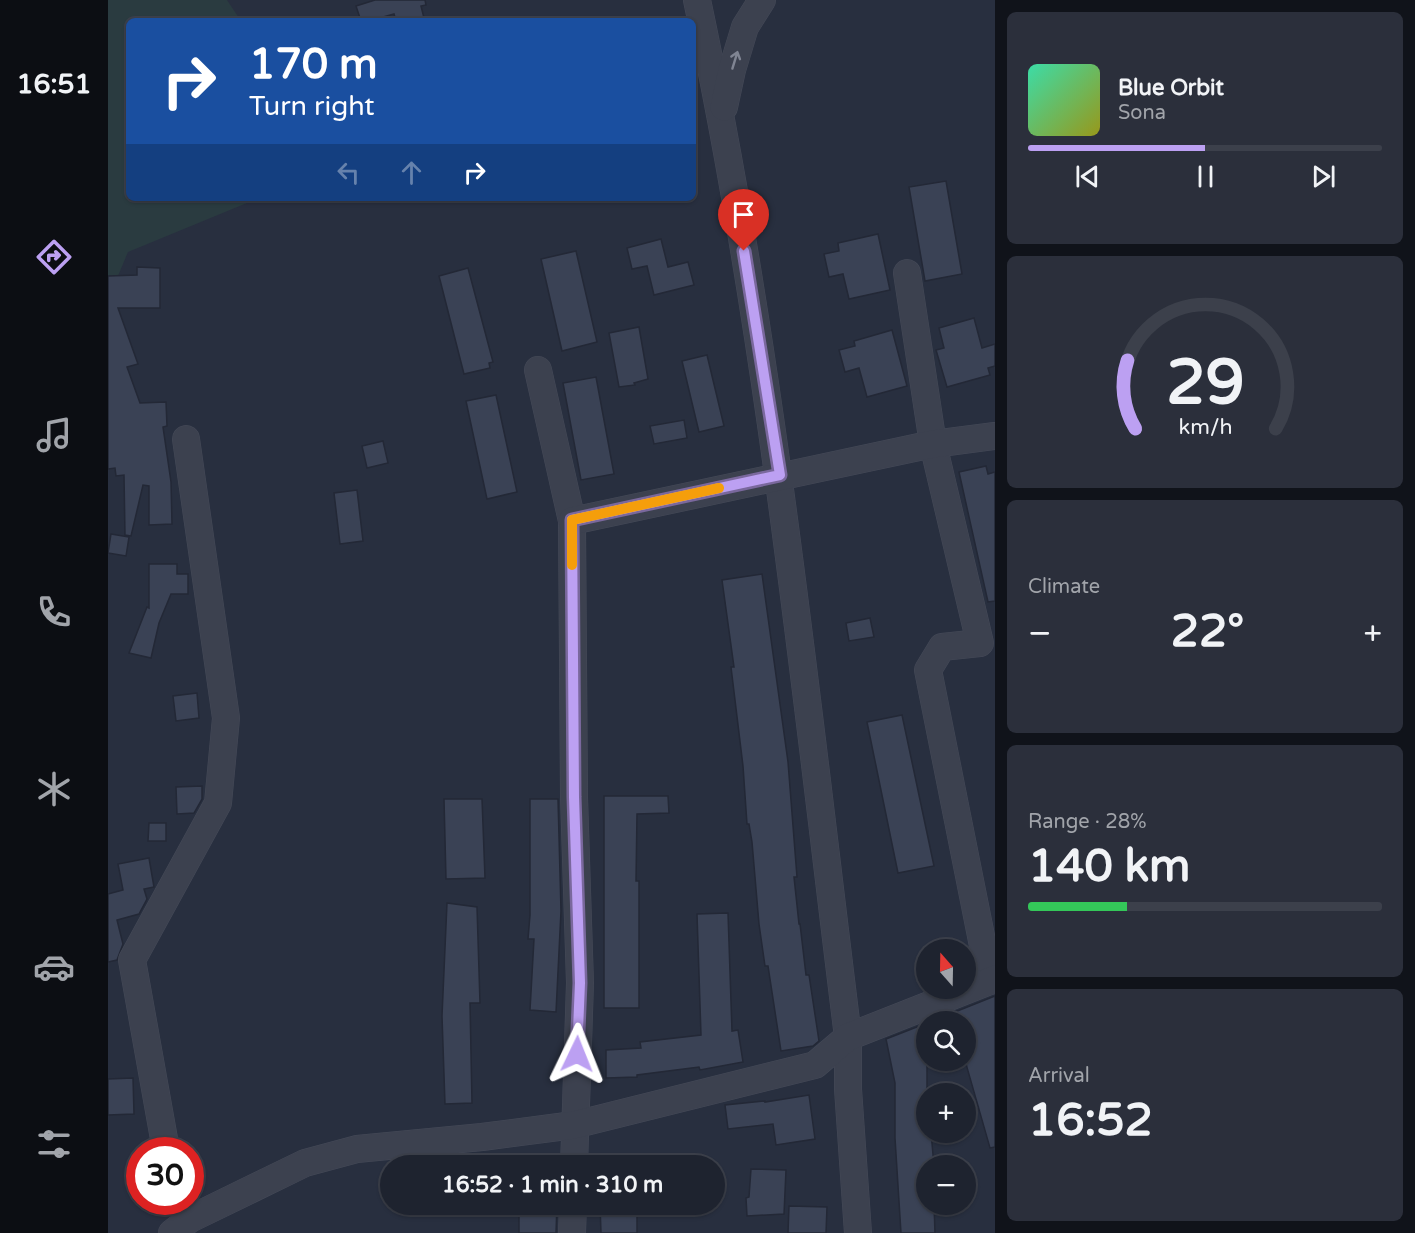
<!DOCTYPE html>
<meta charset="utf-8">
<style>
:root{--surface:#1e232f;--page:#2b2f3b;--text:#f1f3f6;--muted:#a1a4aa;--line:#3c404b;--accent:#bca0f2}
body{margin:0;font-family:"Varela Round",sans-serif;background:var(--page);color:var(--text);height:100vh;display:flex;flex-direction:column;font-size:22px;white-space:nowrap}
*{box-sizing:border-box;margin:0}
p{font-size:20px;color:var(--muted)}
.icon{flex:none;width:33px;height:33px;fill:none;stroke:currentColor;stroke-width:2;stroke-linecap:round;stroke-linejoin:round}
.map{position:relative;flex:1;overflow:hidden}
.side{display:flex;flex-direction:column;gap:12px;padding:12px;background:#10131a;width:420px}
.side>*{flex:none}
.top-card{position:absolute;left:18px;top:18px;width:570px;height:183px;border-radius:9px;box-shadow:0 2px 4px #0004,0 0 0 2px var(--line);background:#1a4fa0;color:#fff;overflow:hidden}
.needle{width:39px;rotate:340deg}
.controls{position:absolute;left:808px;top:939px;display:grid;gap:12px}
.controls a{display:grid;place-items:center;width:60px;height:60px;border-radius:50%;background:var(--surface);box-shadow:0 2px 4px #0004,0 0 0 2px var(--line);font-size:30px}
.speed{position:absolute;left:18px;top:1137px;display:flex;gap:12px;font-size:30px;font-weight:700;text-align:center}
.speed>*{display:grid;place-content:center;width:78px;height:78px;border-radius:50%;background:var(--surface);box-shadow:0 2px 4px #0004,0 0 0 2px var(--line);line-height:1}
.speed .limit{border:9px solid #d22;background:#fff;color:#111}
.pin{position:absolute;display:grid;place-items:center;width:51px;height:51px;color:#fff;margin:-62px -26px;border-radius:50% 50% 50% 0;rotate:-45deg;box-shadow:0 0 6px #0007}
.pin .icon{rotate:45deg}
.me{position:absolute;width:66px;margin:-33px;rotate:2deg;stroke-linejoin:round;filter:drop-shadow(0 0 4px #0008)}
.turn{display:flex;align-items:center;gap:21px;height:126px;padding:0 24px;font-size:27px}
.turn .icon{width:78px;height:78px;stroke-width:2.5}
.turn b{display:block;font-size:42px;line-height:51px}
.lanes{display:flex;align-items:center;height:57px;padding:0 24px;background:#0003;justify-content:center;gap:30px;direction:ltr}
.lanes .off{opacity:.35}
.big{font-size:45px;font-weight:700;line-height:1.1}
.side .card{flex:1;display:flex;flex-direction:column;justify-content:center;gap:9px;min-width:0;padding:0 21px;border-radius:9px;background:var(--page)}
.side .dial{align-items:center;gap:0}
.dial svg{height:156px;overflow:visible;fill:none;stroke:var(--line);stroke-width:7;stroke-linecap:round;text-anchor:middle}
.dial text{fill:var(--text);stroke:none}
.song{display:flex;align-items:center;gap:18px}
.cover{width:72px;height:72px;border-radius:9px;background:linear-gradient(135deg,hsl(160 70% 55%),hsl(60 70% 35%))}
.played{height:6px;border-radius:3px;background:linear-gradient(90deg,var(--accent) 50%,var(--line) 50%)}
.keys{display:flex;justify-content:space-around;direction:ltr}
.heat{display:flex;justify-content:space-between;align-items:center;font-size:33px;direction:ltr}
.charge{height:9px;border-radius:4px;background:linear-gradient(90deg,#34c759 28%,var(--line) 0)}
.trip{position:absolute;left:272px;top:1155px;width:345px;height:60px;border-radius:30px;background:var(--surface);box-shadow:0 2px 4px #0004,0 0 0 2px var(--line);font-weight:700;line-height:60px;text-align:center}
main{display:flex;flex:1;min-height:0}
.menu{display:flex;flex-direction:column;width:108px;justify-content:space-around;align-items:center;background:#0c0e13;color:var(--muted)}
.menu .icon{width:42px;height:42px}
.menu .active{color:var(--accent)}
.menu b{font-size:27px;color:var(--text)}
.map>svg:first-child{display:block}
.green{fill:#2a3b40}
.building{fill:#3a4255;stroke:#232836;stroke-width:1.5}
.lines{fill:none;stroke-linecap:round;stroke-linejoin:round}
.minor-casing{stroke:#454a58;stroke-width:28}
.minor{stroke:#3c414f;stroke-width:27}
.oneway{stroke:#808593}
.route-casing{stroke:#7a689d;stroke-width:15}
.route{stroke:#bca0f2;stroke-width:10}
.slow{stroke:#f59e0b;stroke-width:10}
</style>
<main>
<nav class="menu">
<b>16:51</b>
<svg class="icon active" aria-label="directions" viewBox="0 0 24 24"><path d="M12 3l9 9-9 9-9-9zM9 14v-3h6M13 9l2 2-2 2"/></svg>
<svg class="icon" aria-label="music" viewBox="0 0 24 24"><path d="M9 18V5l10-2v13"/><circle cx="6" cy="18" r="3"/><circle cx="16" cy="16" r="3"/></svg>
<svg class="icon" aria-label="phone" viewBox="0 0 24 24"><path d="M5 4h4l2 5-3 2q2 4 5 5l2-3 5 2v4C11 20 4 13 5 4z"/></svg>
<svg class="icon" aria-label="climate" viewBox="0 0 24 24"><path d="M12 3v18M4 7l16 10M4 17L20 7"/></svg>
<svg class="icon" aria-label="car" viewBox="0 0 24 24"><path d="M5 17H2v-5l4-1 3-4h7l3 4 3 1v5h-3M9 17h6M6 11h13"/><circle cx="7" cy="17" r="2"/><circle cx="17" cy="17" r="2"/></svg>
<svg class="icon" aria-label="filters" viewBox="0 0 24 24"><path d="M4 7h16M4 17h16"/><circle cx="9" cy="7" r="2"/><circle cx="15" cy="17" r="2"/></svg>
</nav>
<div class="map">
<svg width="887" height="1233" viewBox="0 0 887 1233">
<rect width="100%" height="100%" fill="#282f3f"/>
<!-- green -->
<path class="green" d="M 0,0 L 119,0 L 133,21 L 21,21 L 21,198 L 151,198 L 20,252 L 0,300 Z"/>
<!-- building -->
<g class="building">
<path d="M 267,0 L 317,0 L 318,5 L 313,6 L 316,18 L 302,21 L 288,21 L 286,14 L 261,21 L 253,21 L 248,6 Z"/>
<path d="M 838,181 L 854,274 L 817,281 L 801,187 Z"/>
<path d="M 770,234 L 782,290 L 741,299 L 735,274 L 721,277 L 716,254 L 731,251 L 730,243 Z"/>
<path d="M 553,239 L 560,267 L 580,262 L 586,285 L 546,295 L 539,266 L 524,269 L 519,248 Z"/>
<path d="M 468,251 L 489,342 L 454,351 L 433,259 Z"/>
<path d="M 29,267 L 52,268 L 52,308 L 10,308 L 30,364 L 19,367 L 32,403 L 58,402 L 59,426 L 55,427 L 63,482 L 64,524 L 41,525 L 41,486 L 35,485 L 23,536 L 17,535 L 16,475 L 8,476 L 7,468 L 0,469 L 0,276 L 29,275 Z"/>
<path d="M 360,268 L 385,362 L 381,363 L 382,368 L 356,374 L 331,276 Z"/>
<path d="M 866,318 L 874,348 L 887,344 L 887,366 L 880,368 L 882,375 L 839,387 L 828,350 L 836,348 L 831,328 Z"/>
<path d="M 531,327 L 540,379 L 526,383 L 527,385 L 511,387 L 501,333 Z"/>
<path d="M 784,330 L 799,386 L 759,397 L 751,368 L 737,372 L 731,350 L 747,346 L 746,341 Z"/>
<path d="M 599,355 L 616,426 L 591,432 L 574,361 Z"/>
<path d="M 488,377 L 506,474 L 473,480 L 455,383 Z"/>
<path d="M 388,395 L 409,492 L 379,499 L 358,401 Z"/>
<path d="M 576,420 L 579,438 L 546,444 L 542,426 Z"/>
<path d="M 275,441 L 280,463 L 259,468 L 254,446 Z"/>
<path d="M 878,466 L 880,474 L 887,472 L 887,601 L 880,602 L 851,472 Z"/>
<path d="M 249,490 L 255,541 L 232,544 L 226,493 Z"/>
<path d="M 3,534 L 21,537 L 18,556 L 0,553 Z"/>
<path d="M 41,564 L 69,564 L 69,574 L 80,574 L 80,594 L 63,594 L 51,623 L 43,658 L 21,653 L 39,607 L 41,608 Z"/>
<path d="M 654,574 L 680,762 L 689,877 L 686,877 L 691,924 L 692,924 L 698,975 L 701,975 L 711,1041 L 705,1046 L 673,1051 L 660,966 L 657,966 L 651,924 L 644,842 L 641,824 L 639,824 L 635,766 L 623,667 L 626,667 L 614,580 Z"/>
<path d="M 762,618 L 766,637 L 741,641 L 738,623 Z"/>
<path d="M 89,693 L 91,718 L 68,721 L 65,696 Z"/>
<path d="M 794,715 L 826,866 L 790,873 L 759,722 Z"/>
<path d="M 94,786 L 94,799 L 86,813 L 69,814 L 68,787 Z"/>
<path d="M 496,796 L 560,796 L 561,813 L 529,814 L 528,881 L 531,881 L 531,1008 L 496,1008 Z"/>
<path d="M 336,799 L 374,799 L 377,878 L 338,879 Z"/>
<path d="M 422,799 L 450,799 L 453,911 L 448,1012 L 422,1010 L 426,939 L 420,939 L 422,915 Z"/>
<path d="M 41,823 L 58,823 L 58,841 L 40,841 Z"/>
<path d="M 41,858 L 46,887 L 36,889 L 39,899 L 31,914 L 9,920 L 15,944 L 9,960 L 0,962 L 0,894 L 15,890 L 10,864 Z"/>
<path d="M 339,903 L 369,907 L 372,1003 L 362,1003 L 364,1103 L 337,1104 L 334,1016 Z"/>
<path d="M 620,913 L 624,1031 L 630,1030 L 635,1062 L 592,1070 L 591,1067 L 529,1075 L 529,1077 L 498,1078 L 498,1050 L 533,1048 L 532,1042 L 593,1035 L 589,914 Z"/>
<path d="M 887,996 L 887,1147 L 882,1148 L 858,1064 L 858,1022 L 822,1022 Z"/>
<path d="M 819,1023 L 819,1132 L 823,1132 L 826,1166 L 819,1166 L 819,1204 L 826,1204 L 827,1233 L 793,1233 L 787,1138 L 787,1083 L 778,1039 Z"/>
<path d="M 25,1078 L 26,1114 L 0,1115 L 0,1079 Z"/>
<path d="M 701,1095 L 707,1139 L 668,1145 L 665,1124 L 620,1129 L 617,1105 L 657,1101 L 657,1102 Z"/>
<path d="M 643,1169 L 678,1170 L 676,1214 L 639,1216 L 638,1198 L 641,1197 Z"/>
<path d="M 411,1204 L 449,1204 L 448,1233 L 411,1233 Z"/>
<path d="M 492,1204 L 529,1204 L 529,1233 L 493,1233 Z"/>
<path d="M 681,1206 L 719,1207 L 718,1233 L 680,1233 Z"/>
</g>
<g class="lines">
<defs>
<g id="minor">
<path d="M 589,0 C 662,342 697,690 740,1037 L 740,1089 L 750,1233"/>
<path d="M 616,107 L 624,70 L 637,27 L 654,0"/>
<path d="M 799,273 L 825,444 L 872,643 L 834,647 L 820,670 L 882,981"/>
<path d="M 430,370 L 464,521 L 466,797 L 472,983 L 466,1166"/>
<path d="M 464,521 L 825,444 L 887,436"/>
<path d="M 58,1150 L 24,960 L 110,803 L 118,718 L 78,439"/>
<path d="M 64,1233 L 82,1219 L 197,1163 L 249,1149 L 374,1137 L 466,1125 L 707,1065 L 740,1037 L 887,979"/>
<path d="M 464,1233 L 465,1204"/>
</g>
</defs>
<!-- minor casing -->
<use href="#minor" class="minor-casing"/>
<!-- minor -->
<use href="#minor" class="minor"/>
</g>
<!-- one-way arrows -->
<defs><path id="oneway-shaft" d="M-6 0H5M1.5-3L5.5 0L1.5 3" fill="none" stroke-width="1.6" stroke-linecap="round" stroke-linejoin="round" transform="scale(1.5)"/></defs>
<use class="oneway" href="#oneway-shaft" transform="translate(627 60) rotate(-73)"/>
<g class="lines">
<defs>
<path id="route" d="M 469,1054 L 472,983 L 466,797 L 464,520 L 672,475 L 636,251"/>
</defs>
<!-- route casing -->
<use href="#route" class="route-casing"/>
<!-- route -->
<use href="#route" class="route"/>
<!-- slow -->
<path class="slow" d="M 464,565 L 464,520 L 611,488"/>
</g>
</svg>
<div class="controls">
<a><svg class="needle" viewBox="-14 -14 28 28"><path d="M0-13l5 13h-10z" fill="#e53935"/><path d="M0 13l5-13h-10z" fill="#a1a4aa"/></svg></a>
<a><svg class="icon" aria-label="search" viewBox="0 0 24 24"><circle cx="10" cy="10" r="6"/><path d="M15 15l6 6"/></svg></a>
<a>+</a>
<a>−</a>
</div>
<div class="speed"><div class="limit">30</div></div>
<div class="pin" style="left:636px;top:251px;background:#d93025"><svg class="icon" aria-label="arrive" viewBox="0 0 24 24"><path d="M6 21V4h12l-3 4 3 4H6"/></svg></div>
<svg class="me" style="left:469px;top:1054px" viewBox="-20 -20 40 40"><path d="M0-17L14 15 0 8-14 15z" fill="#bca0f2" stroke="#fff" stroke-width="4"/></svg>
<div class="trip">16:52 · 1 min · 310 m</div>
<div class="top-card">
<div class="turn"><svg class="icon" aria-label="right" viewBox="0 0 24 24"><path d="M7 20v-9h11M14 6l5 5-5 5"/></svg><div><b>170 m</b>Turn right</div></div>
<div class="lanes"><svg class="icon off" aria-label="left" viewBox="0 0 24 24"><path d="M17 20v-9H6M10 6l-5 5 5 5"/></svg><svg class="icon off" aria-label="ahead" viewBox="0 0 24 24"><path d="M12 20V5M6 11l6-6 6 6"/></svg><svg class="icon" aria-label="right" viewBox="0 0 24 24"><path d="M7 20v-9h11M14 6l5 5-5 5"/></svg></div>
</div>
</div>
<section class="side">
<div class="card">
<div class="song"><i class="cover"></i><div><b>Blue Orbit</b><p>Sona</p></div></div>
<div class="played"></div>
<div class="keys"><svg class="icon" aria-label="previous" viewBox="0 0 24 24"><path d="M18 5L8 12l10 7zM5 5v14"/></svg><svg class="icon" aria-label="pause" viewBox="0 0 24 24"><path d="M8 5v14M16 5v14"/></svg><svg class="icon" aria-label="next" viewBox="0 0 24 24"><path d="M6 5l10 7-10 7zM19 5v14"/></svg></div>
</div>
<div class="card dial"><svg viewBox="0 0 100 80">
<path d="M14 69A42 42 0 1 1 86 69"/>
<path d="M14 69A42 42 0 0 1 10 34" stroke="#bca0f2"/>
<text x="50" y="56" font-size="32" font-weight="700">29</text>
<text x="50" y="72" font-size="11">km/h</text>
</svg></div>
<div class="card"><p>Climate</p>
<div class="heat"><a>−</a><b class="big">22°</b><a>+</a></div>
</div>
<div class="card"><p>Range · 28%</p><b class="big">140 km</b><div class="charge"></div></div>
<div class="card"><p>Arrival</p><b class="big">16:52</b></div>
</section>
</main>
